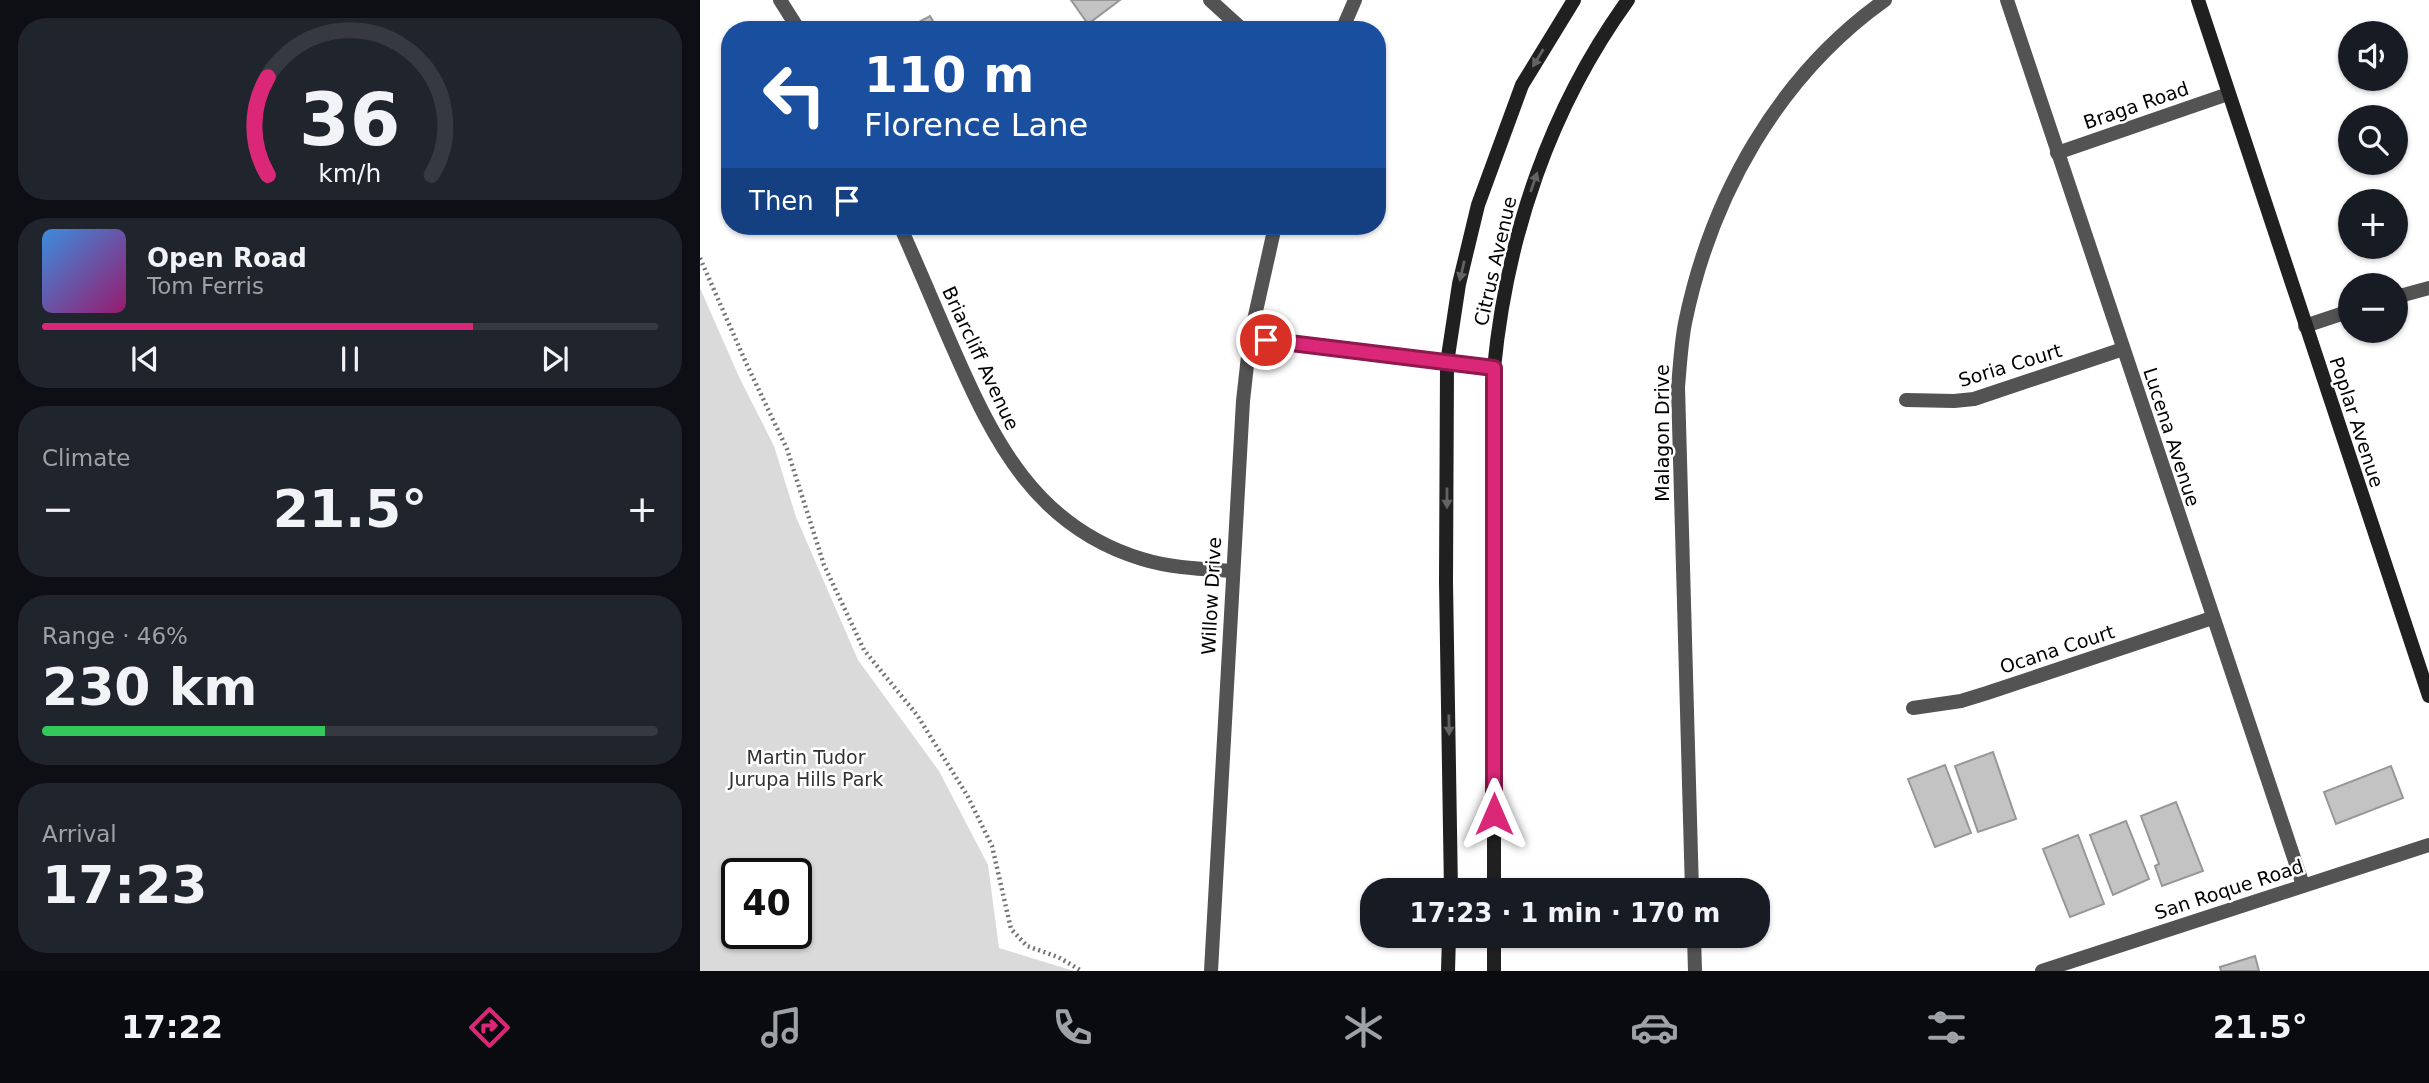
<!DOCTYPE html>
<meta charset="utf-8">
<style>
:root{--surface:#171b24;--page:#20242c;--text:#f1f3f6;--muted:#9ea1a6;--line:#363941;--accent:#db2777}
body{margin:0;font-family:"DejaVu Sans",sans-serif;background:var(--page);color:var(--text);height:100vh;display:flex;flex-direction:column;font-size:26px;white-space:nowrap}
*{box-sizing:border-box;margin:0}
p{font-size:23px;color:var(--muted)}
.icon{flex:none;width:38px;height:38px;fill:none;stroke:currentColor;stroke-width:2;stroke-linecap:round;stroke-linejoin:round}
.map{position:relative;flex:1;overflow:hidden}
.sheet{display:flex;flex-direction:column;gap:18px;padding:18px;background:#0d0f14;width:700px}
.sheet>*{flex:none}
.banner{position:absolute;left:21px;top:21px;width:665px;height:214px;border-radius:28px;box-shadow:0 2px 5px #0004;background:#1a4fa0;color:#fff;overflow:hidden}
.buttons{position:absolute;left:1638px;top:21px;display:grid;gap:14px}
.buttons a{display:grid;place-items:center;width:70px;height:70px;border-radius:50%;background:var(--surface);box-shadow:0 2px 5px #0004;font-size:35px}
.speed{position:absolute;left:21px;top:858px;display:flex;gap:14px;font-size:35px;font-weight:700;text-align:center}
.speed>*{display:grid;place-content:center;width:91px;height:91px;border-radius:50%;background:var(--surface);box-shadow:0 2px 5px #0004;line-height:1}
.speed .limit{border:4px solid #111;border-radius:10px;background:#fff;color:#111}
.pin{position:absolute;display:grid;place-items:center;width:60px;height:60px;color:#fff;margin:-30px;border:4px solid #fff;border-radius:50%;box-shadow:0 2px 7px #0007}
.me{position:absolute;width:77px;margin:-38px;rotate:0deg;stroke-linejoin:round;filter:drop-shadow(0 0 5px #0008)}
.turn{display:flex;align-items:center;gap:24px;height:147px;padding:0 28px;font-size:32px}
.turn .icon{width:91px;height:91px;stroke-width:2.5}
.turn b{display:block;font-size:49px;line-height:60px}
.then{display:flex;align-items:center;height:66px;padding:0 28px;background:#0003;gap:14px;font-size:26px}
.big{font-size:52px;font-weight:800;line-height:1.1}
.sheet .widget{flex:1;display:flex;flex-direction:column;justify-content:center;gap:10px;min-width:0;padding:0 24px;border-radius:28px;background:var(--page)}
.sheet .dial{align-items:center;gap:0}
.dial svg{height:182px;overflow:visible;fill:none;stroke:var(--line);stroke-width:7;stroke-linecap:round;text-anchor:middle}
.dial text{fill:var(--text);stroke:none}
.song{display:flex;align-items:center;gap:21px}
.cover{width:84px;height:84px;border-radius:10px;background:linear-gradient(135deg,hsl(210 70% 55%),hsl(320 70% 35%))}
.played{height:7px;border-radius:4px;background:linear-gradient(90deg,var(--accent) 70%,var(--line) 70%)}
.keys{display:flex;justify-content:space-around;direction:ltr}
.heat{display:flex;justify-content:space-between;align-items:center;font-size:38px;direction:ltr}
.charge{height:10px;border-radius:5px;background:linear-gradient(90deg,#34c759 46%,var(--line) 0)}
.trip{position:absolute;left:660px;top:878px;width:410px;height:70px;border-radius:28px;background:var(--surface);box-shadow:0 2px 5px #0004;font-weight:800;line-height:70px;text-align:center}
.tab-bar{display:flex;height:112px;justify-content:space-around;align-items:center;background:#090b0e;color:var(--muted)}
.tab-bar .icon{width:49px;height:49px}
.tab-bar .selected{color:var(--accent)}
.tab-bar b{font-size:32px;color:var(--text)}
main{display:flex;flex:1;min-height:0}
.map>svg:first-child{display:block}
.green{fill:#dadada;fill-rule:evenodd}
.building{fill:#c3c3c3;stroke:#979797;stroke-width:2}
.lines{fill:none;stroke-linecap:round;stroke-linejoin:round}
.path{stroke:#757575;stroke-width:4.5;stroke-dasharray:2 3.5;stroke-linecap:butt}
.street{stroke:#535353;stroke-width:14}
.secondary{stroke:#202020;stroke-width:14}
.oneway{fill:#636363}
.route-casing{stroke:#8e194d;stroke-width:18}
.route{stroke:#db2777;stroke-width:12}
.labels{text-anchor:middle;stroke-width:5;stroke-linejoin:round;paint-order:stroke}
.street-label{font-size:19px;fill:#000;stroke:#fff}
.park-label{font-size:19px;fill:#313131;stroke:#fff}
</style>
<main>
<section class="sheet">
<div class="widget dial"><svg viewBox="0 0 100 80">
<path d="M14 69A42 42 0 1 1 86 69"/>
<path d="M14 69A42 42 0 0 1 14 26" stroke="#db2777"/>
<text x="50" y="56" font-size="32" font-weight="700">36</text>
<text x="50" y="72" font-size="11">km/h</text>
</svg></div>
<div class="widget">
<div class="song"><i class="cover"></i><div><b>Open Road</b><p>Tom Ferris</p></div></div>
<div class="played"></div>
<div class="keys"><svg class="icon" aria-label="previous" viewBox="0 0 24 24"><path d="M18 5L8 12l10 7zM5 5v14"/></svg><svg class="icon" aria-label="pause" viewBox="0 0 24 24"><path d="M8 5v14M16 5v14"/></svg><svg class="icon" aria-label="next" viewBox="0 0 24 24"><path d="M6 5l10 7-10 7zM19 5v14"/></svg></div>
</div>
<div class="widget"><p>Climate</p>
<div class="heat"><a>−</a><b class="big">21.5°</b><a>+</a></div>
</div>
<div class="widget"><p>Range · 46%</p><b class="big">230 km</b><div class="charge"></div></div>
<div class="widget"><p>Arrival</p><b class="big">17:23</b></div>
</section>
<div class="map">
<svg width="1729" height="971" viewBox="0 0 1729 971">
<rect width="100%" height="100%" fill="#fff"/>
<!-- green -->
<path class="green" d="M 0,288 L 40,379 L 74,446 L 96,517 L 158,660 L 239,771 L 288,865 L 299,948 L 374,971 L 0,971 ZM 37,873 L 96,873 L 96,933 L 37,933 Z"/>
<!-- building -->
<g class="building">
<path d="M 371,0 L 420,0 L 388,24 Z"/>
<path d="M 230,16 L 238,30 L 204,30 Z"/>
<path d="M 1293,752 L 1316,819 L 1278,832 L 1255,766 Z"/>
<path d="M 1245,765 L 1271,833 L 1235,847 L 1208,779 Z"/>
<path d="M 1691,766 L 1703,798 L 1636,824 L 1624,792 Z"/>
<path d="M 1476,802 L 1503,871 L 1462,886 L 1455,866 L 1459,864 L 1441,816 Z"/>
<path d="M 1426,821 L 1449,879 L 1413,895 L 1390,835 Z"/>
<path d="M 1378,835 L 1404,904 L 1370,917 L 1343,849 Z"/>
<path d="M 1555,956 L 1559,971 L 1521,971 L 1520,967 Z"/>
</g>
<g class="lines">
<!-- path -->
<path class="path" d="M 0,258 L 47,365 L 87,449 L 124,565 L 164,650 L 217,715 L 267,795 L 292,846 L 311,929 L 327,946 L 358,957 L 382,971"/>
<!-- street -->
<g class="street">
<path d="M 80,0 L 99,30"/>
<path d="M 510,0 L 543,30"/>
<path d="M 1307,0 L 1603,885"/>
<path d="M 642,30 L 655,0"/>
<path d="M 1357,153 L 1528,94"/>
<path d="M 200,226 C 218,266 235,307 253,348 C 294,442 336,527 442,559 C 471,568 502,569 532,571"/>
<path d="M 1696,297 L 1729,288"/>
<path d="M 1605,326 L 1650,311"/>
<path d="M 550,338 L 794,368"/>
<path d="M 1206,400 L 1254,401 L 1274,399 L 1423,349"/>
<path d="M 1213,708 L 1261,701 L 1287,693 L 1512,618"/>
<path d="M 992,891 L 978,387 C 980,365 981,344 985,323 C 1011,196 1078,76 1185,0"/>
<path d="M 994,936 L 995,971"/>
<path d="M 511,971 L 543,401 L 550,338 L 575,226"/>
<path d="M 1342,971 L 1729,845"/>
</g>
<!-- secondary -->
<g class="secondary">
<path d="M 1498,0 L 1729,696"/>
<path d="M 751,891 L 746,582 L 747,363 L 759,284 L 778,205 L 822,85 L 874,0"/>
<path d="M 794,891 L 794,368 C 807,235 850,108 928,0"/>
<path d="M 748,971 L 749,936"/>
<path d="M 794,971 L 794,936"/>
</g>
</g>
<!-- one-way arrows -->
<defs><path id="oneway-solid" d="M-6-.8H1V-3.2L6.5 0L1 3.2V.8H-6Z" transform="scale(1.75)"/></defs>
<g class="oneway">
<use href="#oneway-solid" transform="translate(838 58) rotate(121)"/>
<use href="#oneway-solid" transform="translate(834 182) rotate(-71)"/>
<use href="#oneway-solid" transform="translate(762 271) rotate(103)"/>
<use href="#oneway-solid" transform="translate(747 498) rotate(90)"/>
<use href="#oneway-solid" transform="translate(749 725) rotate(89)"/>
</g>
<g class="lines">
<defs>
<path id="route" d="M 566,340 L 794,368 L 794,814"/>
</defs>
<!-- route casing -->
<use href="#route" class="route-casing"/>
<!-- route -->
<use href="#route" class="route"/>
</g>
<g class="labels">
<!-- street labels -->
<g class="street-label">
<text transform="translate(1436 105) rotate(-19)" y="7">Braga Road</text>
<text transform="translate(795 261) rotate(-77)" y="7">Citrus Avenue</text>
<text transform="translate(281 358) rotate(65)" y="7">Briarcliff Avenue</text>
<text transform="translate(1310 365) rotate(-17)" y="7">Soria Court</text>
<text transform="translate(1657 422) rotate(72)" y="7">Poplar Avenue</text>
<text transform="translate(962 433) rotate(-90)" y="7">Malagon Drive</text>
<text transform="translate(1472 437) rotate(72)" y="7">Lucena Avenue</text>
<text transform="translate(511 596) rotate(-87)" y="7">Willow Drive</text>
<text transform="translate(1357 649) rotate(-18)" y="7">Ocana Court</text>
<text transform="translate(1529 889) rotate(-18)" y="7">San Roque Road</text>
</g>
<!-- park labels -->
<g class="park-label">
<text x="106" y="764">Martin Tudor<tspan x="106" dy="22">Jurupa Hills Park</tspan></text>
</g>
</g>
</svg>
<div class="buttons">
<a><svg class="icon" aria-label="sound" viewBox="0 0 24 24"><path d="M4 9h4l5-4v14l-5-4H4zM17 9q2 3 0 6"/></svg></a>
<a><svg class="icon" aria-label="search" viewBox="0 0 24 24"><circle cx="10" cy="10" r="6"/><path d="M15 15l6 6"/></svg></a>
<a>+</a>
<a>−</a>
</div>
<div class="speed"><div class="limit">40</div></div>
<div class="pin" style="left:566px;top:340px;background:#d93025"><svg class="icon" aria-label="arrive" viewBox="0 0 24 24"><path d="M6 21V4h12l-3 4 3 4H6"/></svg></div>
<svg class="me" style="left:794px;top:814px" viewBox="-20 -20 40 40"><path d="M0-17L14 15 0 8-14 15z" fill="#db2777" stroke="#fff" stroke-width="4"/></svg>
<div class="trip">17:23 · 1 min · 170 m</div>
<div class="banner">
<div class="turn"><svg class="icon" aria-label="left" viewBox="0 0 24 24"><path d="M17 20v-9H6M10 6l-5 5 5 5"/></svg><div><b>110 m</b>Florence Lane</div></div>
<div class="then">Then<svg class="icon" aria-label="arrive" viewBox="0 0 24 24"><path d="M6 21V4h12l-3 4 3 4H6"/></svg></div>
</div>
</div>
</main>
<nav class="tab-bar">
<b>17:22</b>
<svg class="icon selected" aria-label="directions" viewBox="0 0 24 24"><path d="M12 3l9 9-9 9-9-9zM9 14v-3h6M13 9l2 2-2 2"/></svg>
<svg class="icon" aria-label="music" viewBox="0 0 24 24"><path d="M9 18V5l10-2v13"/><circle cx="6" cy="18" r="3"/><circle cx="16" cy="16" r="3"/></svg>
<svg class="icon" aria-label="phone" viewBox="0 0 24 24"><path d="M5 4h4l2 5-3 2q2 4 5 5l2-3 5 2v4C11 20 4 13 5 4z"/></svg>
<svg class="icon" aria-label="climate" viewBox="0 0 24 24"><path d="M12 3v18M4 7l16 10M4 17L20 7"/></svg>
<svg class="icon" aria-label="car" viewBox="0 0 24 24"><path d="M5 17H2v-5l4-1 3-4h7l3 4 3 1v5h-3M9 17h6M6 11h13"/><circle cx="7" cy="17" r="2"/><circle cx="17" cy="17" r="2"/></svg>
<svg class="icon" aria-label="filters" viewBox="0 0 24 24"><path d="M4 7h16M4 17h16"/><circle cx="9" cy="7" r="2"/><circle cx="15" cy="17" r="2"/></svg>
<b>21.5°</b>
</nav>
